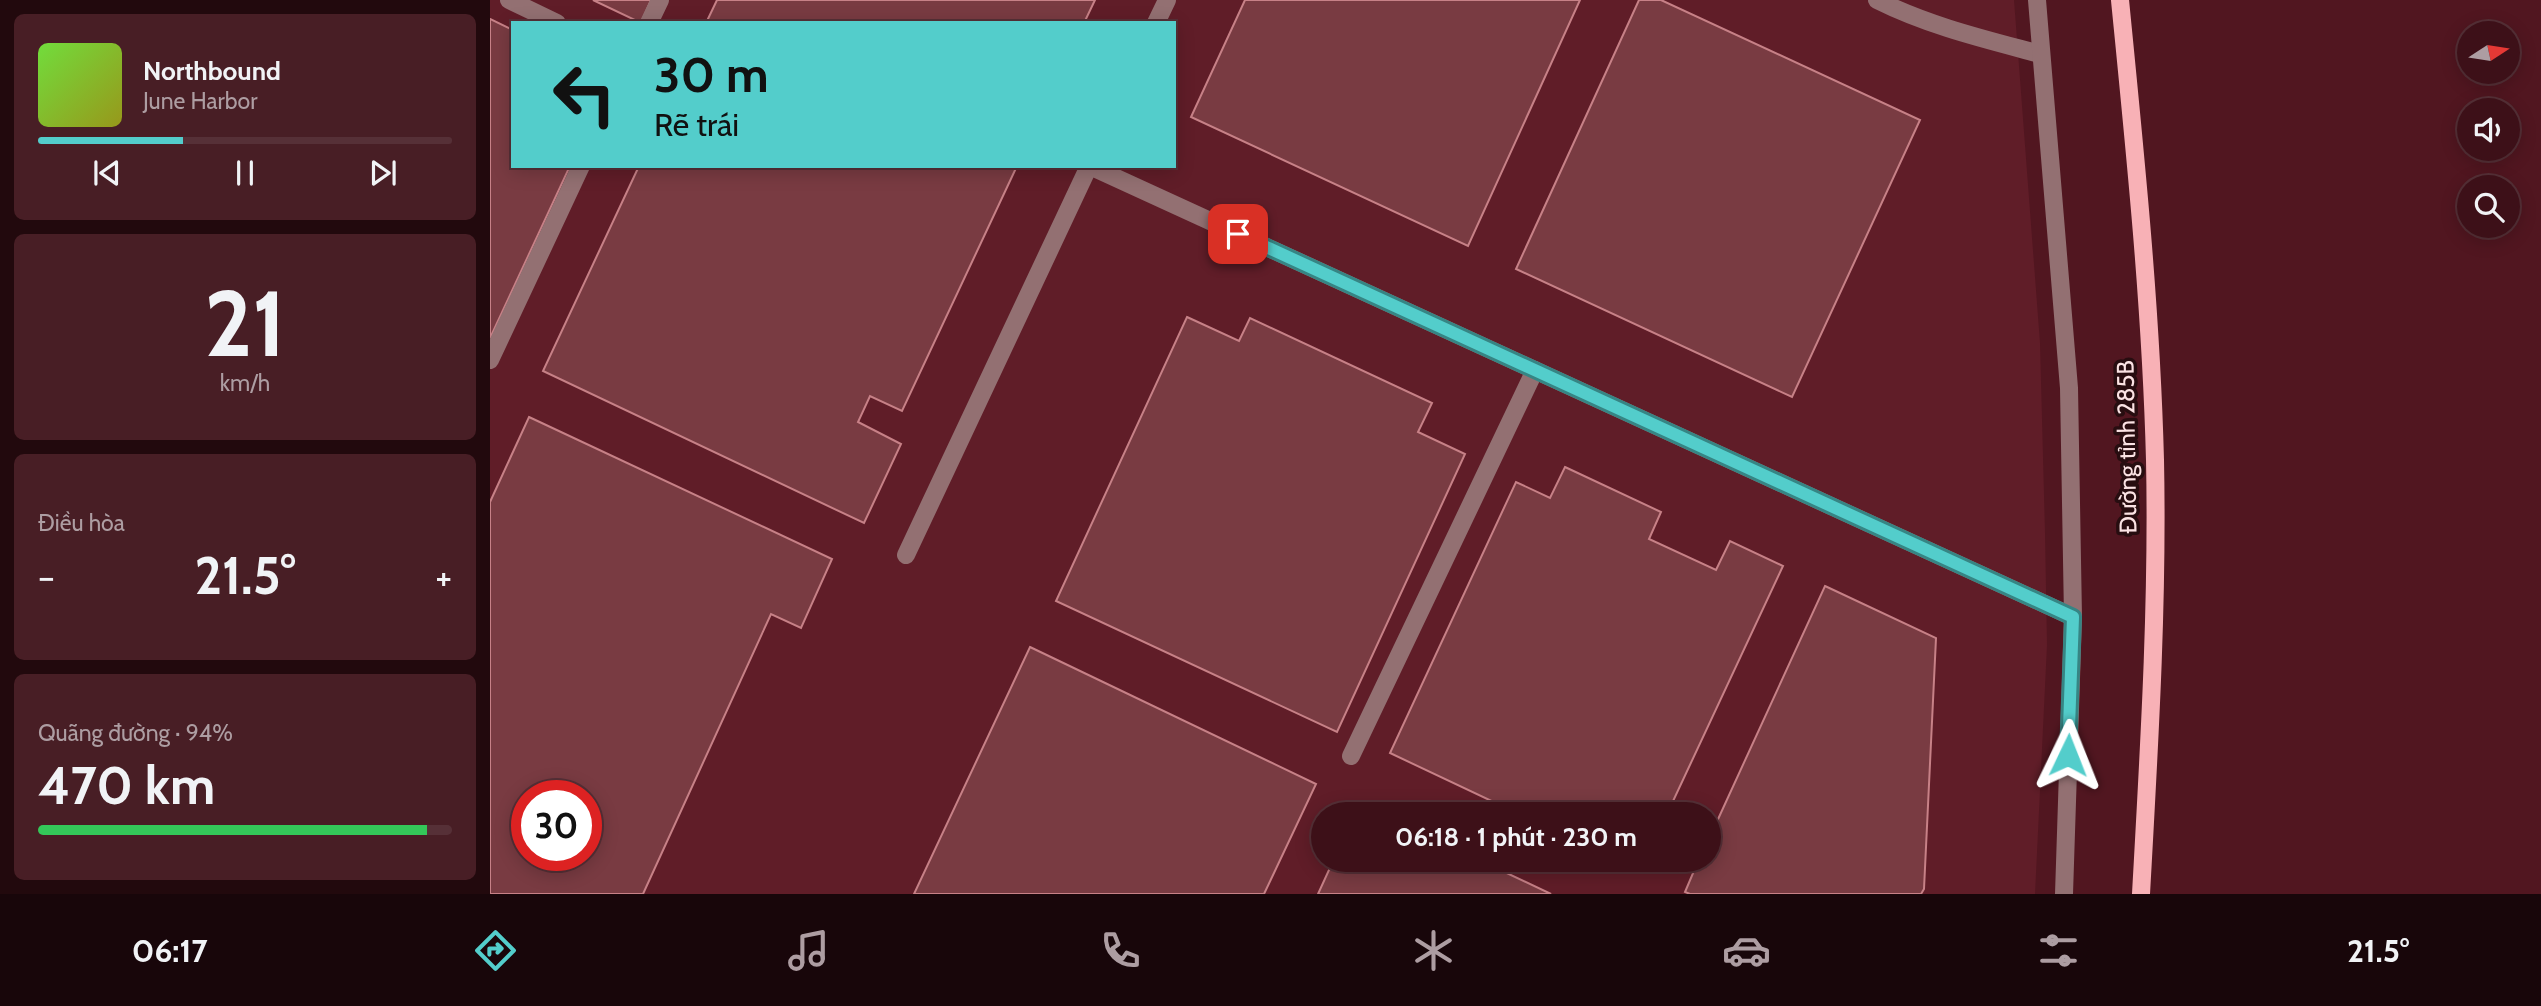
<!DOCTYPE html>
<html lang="vi">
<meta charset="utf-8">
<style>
:root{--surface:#3d1018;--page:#481e25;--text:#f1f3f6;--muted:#ad9da2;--line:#563037;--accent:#53cdcb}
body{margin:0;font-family:Cabin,sans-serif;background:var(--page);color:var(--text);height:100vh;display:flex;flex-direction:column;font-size:26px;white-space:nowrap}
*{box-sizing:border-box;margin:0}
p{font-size:23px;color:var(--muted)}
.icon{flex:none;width:38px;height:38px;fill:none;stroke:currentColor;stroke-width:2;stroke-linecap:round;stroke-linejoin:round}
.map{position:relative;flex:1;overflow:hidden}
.sheet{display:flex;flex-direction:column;gap:14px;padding:14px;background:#22090d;width:490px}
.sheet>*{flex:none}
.top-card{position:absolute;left:21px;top:21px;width:665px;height:147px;border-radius:0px;box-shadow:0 4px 18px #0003,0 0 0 2px var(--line);background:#53cdcb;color:#111;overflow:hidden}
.needle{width:46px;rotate:78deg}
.controls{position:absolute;left:1967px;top:21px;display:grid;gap:14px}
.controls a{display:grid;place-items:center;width:63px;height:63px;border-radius:50%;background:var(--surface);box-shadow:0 4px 18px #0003,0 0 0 2px var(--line);font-size:35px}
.speed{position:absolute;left:21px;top:780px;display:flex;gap:14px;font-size:35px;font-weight:700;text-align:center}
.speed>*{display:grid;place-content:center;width:91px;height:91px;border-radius:50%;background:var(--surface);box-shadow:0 4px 18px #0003,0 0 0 2px var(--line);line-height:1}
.speed .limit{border:10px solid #d22;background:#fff;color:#111}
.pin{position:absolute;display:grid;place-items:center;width:60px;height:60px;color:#fff;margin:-30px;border-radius:14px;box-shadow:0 4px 10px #0006}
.me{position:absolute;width:77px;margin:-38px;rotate:2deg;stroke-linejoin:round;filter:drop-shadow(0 0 5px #0008)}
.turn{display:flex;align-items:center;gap:24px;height:147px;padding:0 28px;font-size:32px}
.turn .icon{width:91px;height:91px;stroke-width:2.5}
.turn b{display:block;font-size:49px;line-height:60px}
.big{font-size:52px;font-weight:700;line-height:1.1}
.sheet .widget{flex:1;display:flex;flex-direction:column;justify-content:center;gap:10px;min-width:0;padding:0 24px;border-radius:10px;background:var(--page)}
.sheet .dial{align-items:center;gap:0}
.dial b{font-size:91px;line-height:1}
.song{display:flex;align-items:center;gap:21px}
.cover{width:84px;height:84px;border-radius:10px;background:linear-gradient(135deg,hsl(100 70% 55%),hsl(60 70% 35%))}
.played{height:7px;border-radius:4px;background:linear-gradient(90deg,var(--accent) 35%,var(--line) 35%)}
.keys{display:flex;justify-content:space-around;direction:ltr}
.heat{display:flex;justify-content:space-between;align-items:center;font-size:38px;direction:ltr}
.charge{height:10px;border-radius:5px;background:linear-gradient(90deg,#34c759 94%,var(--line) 0)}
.trip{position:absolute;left:821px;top:802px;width:410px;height:70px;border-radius:35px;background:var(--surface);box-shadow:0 4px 18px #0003,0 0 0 2px var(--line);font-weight:700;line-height:70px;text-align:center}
.tab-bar{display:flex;height:112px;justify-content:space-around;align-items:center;background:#18060a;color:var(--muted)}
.tab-bar .icon{width:49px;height:49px}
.tab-bar .active{color:var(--accent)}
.tab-bar b{font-size:32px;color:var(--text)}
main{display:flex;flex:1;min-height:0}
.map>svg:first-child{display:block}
.built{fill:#601d28;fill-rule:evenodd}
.building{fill:#793b42;stroke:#c78187;stroke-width:2;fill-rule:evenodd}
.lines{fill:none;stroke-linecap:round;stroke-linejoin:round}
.minor{stroke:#937072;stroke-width:18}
.major{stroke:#f8b1b6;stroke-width:18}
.route-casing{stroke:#368584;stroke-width:18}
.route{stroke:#53cdcb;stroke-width:12}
.labels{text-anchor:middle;stroke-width:7;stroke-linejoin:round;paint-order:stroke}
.street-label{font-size:24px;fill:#fbe3e4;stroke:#270d10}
</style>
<main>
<section class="sheet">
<div class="widget">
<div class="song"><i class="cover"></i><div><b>Northbound</b><p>June Harbor</p></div></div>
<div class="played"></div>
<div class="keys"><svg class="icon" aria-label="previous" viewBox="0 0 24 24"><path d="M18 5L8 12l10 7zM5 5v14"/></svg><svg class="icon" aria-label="pause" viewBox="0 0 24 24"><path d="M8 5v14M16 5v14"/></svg><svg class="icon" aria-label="next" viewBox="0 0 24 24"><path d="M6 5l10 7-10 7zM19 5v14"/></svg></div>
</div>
<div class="widget dial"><b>21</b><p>km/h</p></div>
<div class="widget"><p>Điều hòa</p>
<div class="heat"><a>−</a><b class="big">21.5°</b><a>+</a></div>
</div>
<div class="widget"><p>Quãng đường · 94%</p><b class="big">470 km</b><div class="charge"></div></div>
</section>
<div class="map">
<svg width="2051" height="894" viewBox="0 0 2051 894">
<rect width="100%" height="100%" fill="#511620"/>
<!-- built -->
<path class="built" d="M 0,0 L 1524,0 L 1550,343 L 1555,533 L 1557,645 L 1545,894 L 0,894 ZM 23,23 L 684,23 L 684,166 L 23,166 ZM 37,796 L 96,796 L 96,856 L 37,856 ZM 833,814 L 1218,814 L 1218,859 L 833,859 Z"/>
<!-- building -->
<g class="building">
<path d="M 103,0 L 161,0 L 151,23 Z"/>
<path d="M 227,0 L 605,0 L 594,23 L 216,23 Z"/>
<path d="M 755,0 L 1090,0 L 978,246 L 701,117 Z"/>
<path d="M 1149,0 L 1171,0 L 1430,120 L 1302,397 L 1026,269 Z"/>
<path d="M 0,19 L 23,30 L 23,166 L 80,166 L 0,338 Z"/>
<path d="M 149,166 L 527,166 L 412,411 L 380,396 L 368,422 L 411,444 L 374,523 L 53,371 Z"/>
<path d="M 697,317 L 749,341 L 760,318 L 942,403 L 928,432 L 975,454 L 847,732 L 566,601 Z"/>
<path d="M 39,417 L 342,559 L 311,628 L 281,614 L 153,894 L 0,894 L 0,502 ZM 37,796 L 96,796 L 96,856 L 37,856 Z"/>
<path d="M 1075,467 L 1171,512 L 1159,539 L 1226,570 L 1240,541 L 1293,566 L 1177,814 L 1029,814 L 900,753 L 1026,482 L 1060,498 Z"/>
<path d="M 1335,586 L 1446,638 L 1434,889 L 1431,894 L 1200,894 L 1195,892 L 1209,859 L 1218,859 L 1218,841 Z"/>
<path d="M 540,647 L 826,784 L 774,894 L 424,894 Z"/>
<path d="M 869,805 L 889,814 L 865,814 Z"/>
<path d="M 844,859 L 987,859 L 1061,894 L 828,894 Z"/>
<path d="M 1124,859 L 1156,859 L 1150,871 Z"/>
</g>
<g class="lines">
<!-- minor -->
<g class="minor">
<path d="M 19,0 L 67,23"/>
<path d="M 1387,0 C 1439,26 1494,39 1550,54"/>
<path d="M 1547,0 L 1579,388 L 1583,617 L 1574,894"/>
<path d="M 159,23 L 170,0"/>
<path d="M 666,23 L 677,0"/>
<path d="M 600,166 L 1583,617"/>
<path d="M 0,360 L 91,166"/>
<path d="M 416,555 L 599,166"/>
<path d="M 861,756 L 1045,370"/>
</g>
<!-- major -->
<path class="major" d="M 1630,0 C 1645,152 1661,306 1665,460 C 1668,604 1659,750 1651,894"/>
</g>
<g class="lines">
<defs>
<path id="route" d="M 748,234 L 1583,617 L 1578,755"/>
</defs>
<!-- route casing -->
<use href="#route" class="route-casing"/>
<!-- route -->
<use href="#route" class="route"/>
</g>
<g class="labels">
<!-- street labels -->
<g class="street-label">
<text transform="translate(1637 447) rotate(-91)" y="8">Đường tỉnh 285B</text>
</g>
</g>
</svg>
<div class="controls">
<a><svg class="needle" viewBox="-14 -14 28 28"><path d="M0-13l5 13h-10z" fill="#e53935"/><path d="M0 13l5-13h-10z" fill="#ad9da2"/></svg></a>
<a><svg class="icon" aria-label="sound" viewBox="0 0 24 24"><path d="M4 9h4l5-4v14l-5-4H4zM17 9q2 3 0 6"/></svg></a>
<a><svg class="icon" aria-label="search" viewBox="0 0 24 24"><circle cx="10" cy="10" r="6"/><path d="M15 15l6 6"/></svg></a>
</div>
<div class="speed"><div class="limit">30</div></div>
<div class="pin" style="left:748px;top:234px;background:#d93025"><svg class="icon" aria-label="arrive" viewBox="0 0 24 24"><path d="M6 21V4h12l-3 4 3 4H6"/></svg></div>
<svg class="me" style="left:1578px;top:755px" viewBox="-20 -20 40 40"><path d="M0-17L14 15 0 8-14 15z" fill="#53cdcb" stroke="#fff" stroke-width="4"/></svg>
<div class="trip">06:18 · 1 phút · 230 m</div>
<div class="top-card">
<div class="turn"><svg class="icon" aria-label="left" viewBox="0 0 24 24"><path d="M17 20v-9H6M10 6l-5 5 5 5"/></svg><div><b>30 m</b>Rẽ trái</div></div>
</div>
</div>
</main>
<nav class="tab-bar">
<b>06:17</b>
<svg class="icon active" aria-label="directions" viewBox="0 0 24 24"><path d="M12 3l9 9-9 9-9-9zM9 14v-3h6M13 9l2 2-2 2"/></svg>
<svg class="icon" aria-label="music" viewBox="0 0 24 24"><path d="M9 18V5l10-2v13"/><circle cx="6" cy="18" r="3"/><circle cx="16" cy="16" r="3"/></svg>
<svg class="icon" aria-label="phone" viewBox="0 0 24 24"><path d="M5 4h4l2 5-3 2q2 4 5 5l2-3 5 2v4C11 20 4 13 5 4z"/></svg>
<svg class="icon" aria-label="climate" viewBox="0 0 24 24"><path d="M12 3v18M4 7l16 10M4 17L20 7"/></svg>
<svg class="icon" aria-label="car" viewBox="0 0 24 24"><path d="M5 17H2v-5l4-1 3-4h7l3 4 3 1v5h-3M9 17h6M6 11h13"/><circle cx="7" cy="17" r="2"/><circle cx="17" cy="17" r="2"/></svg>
<svg class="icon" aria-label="filters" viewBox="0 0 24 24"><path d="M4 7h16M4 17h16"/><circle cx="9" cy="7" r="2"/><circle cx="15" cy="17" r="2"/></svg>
<b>21.5°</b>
</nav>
